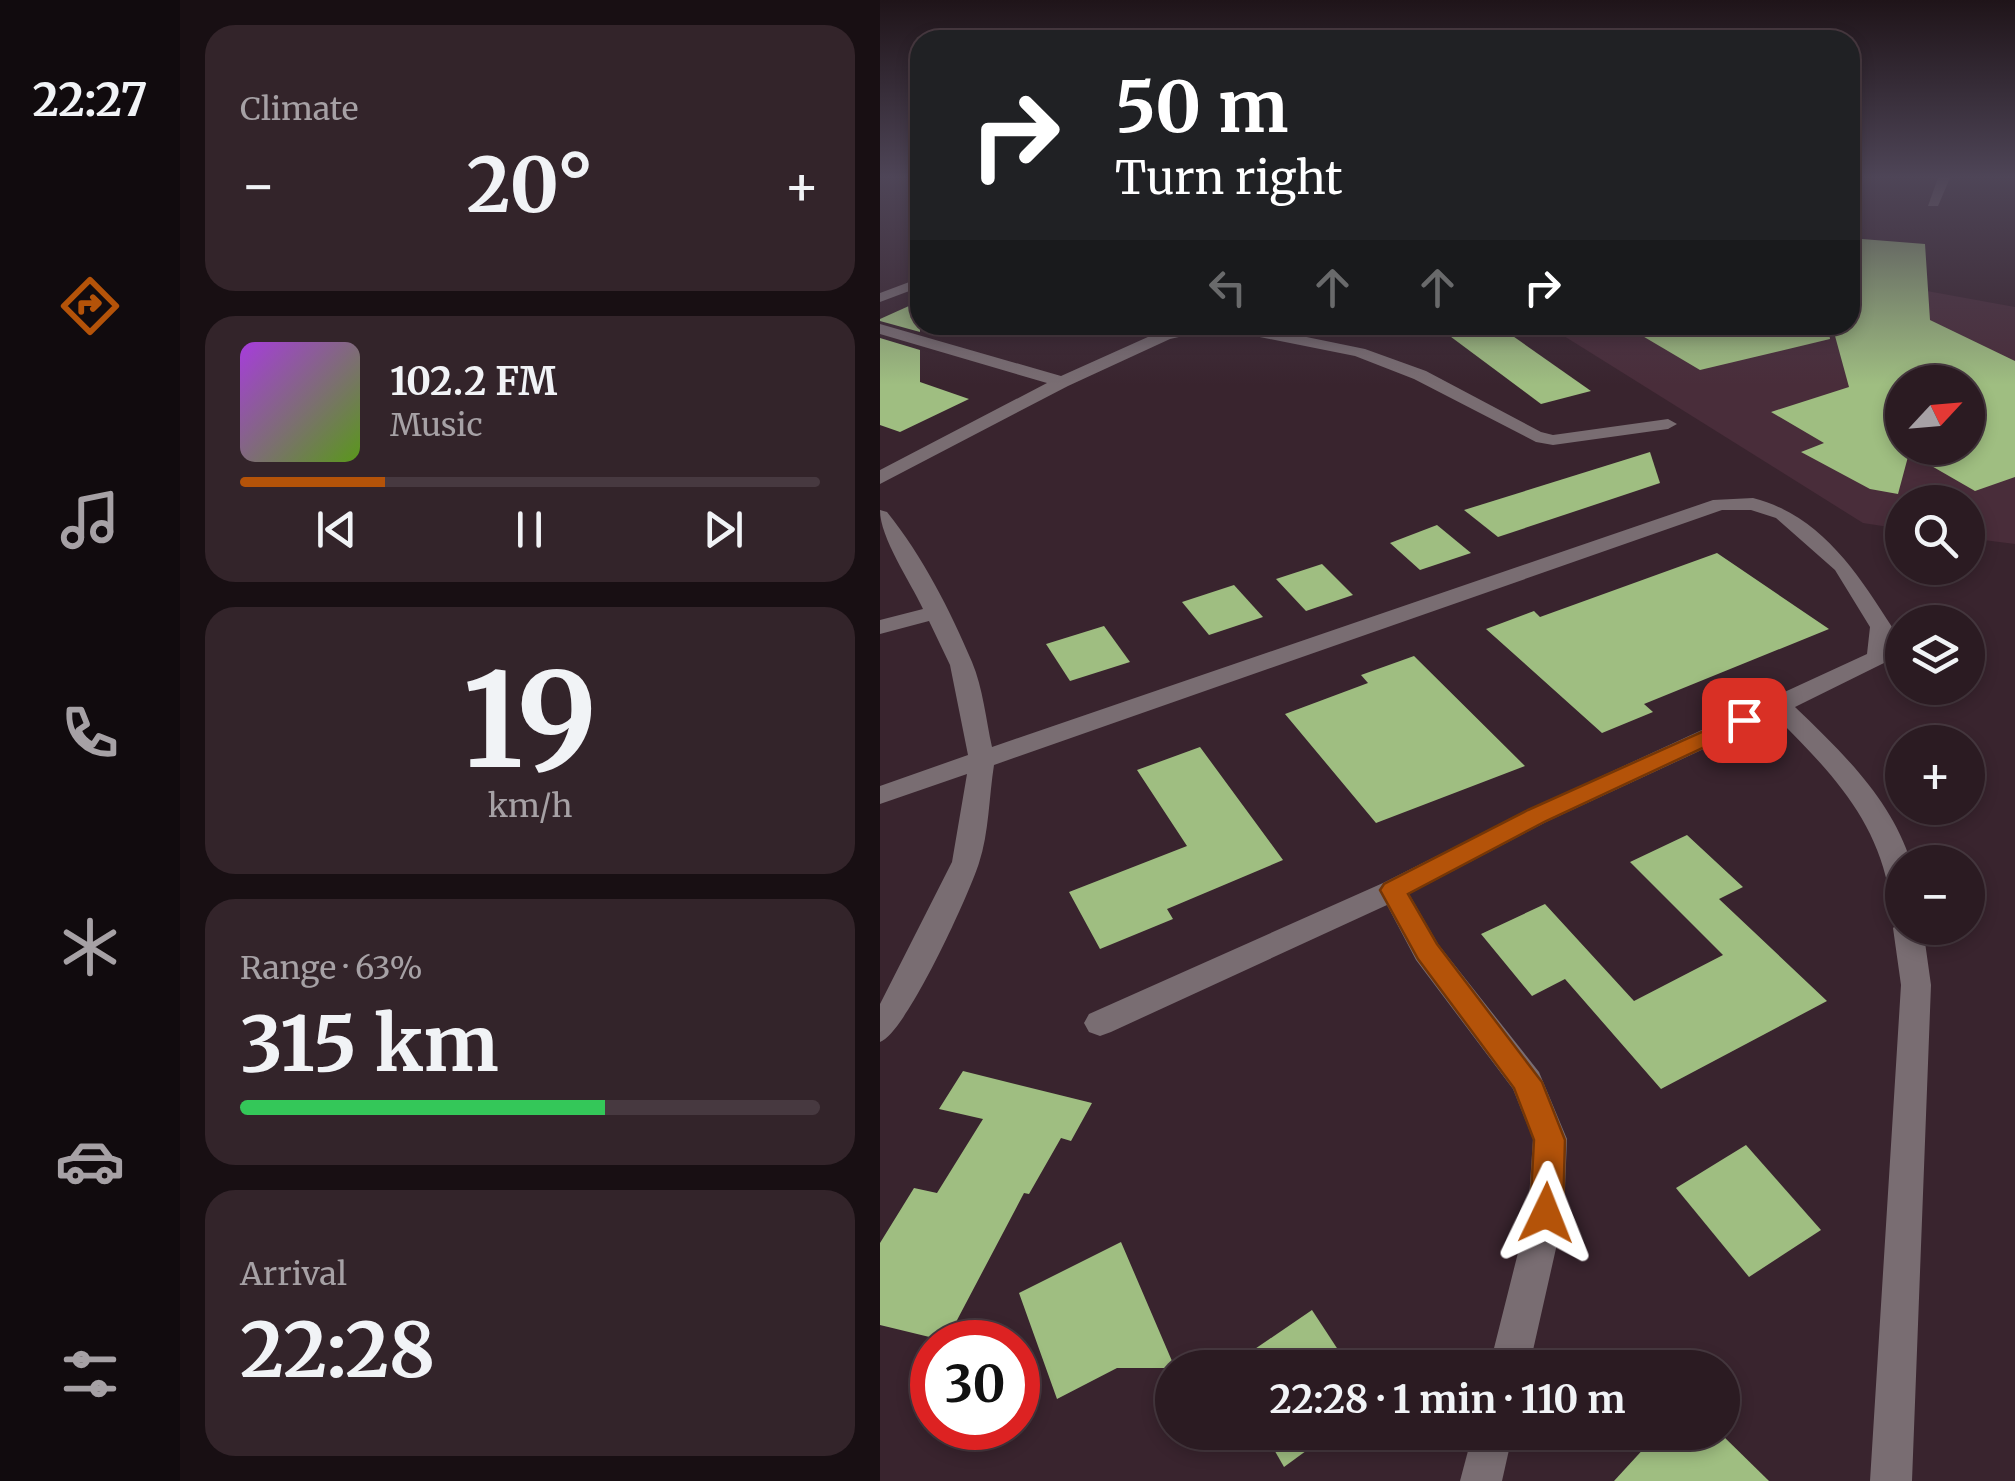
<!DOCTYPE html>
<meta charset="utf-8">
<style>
:root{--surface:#2b1b22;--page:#33242a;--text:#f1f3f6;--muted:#a6a1a5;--line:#473940;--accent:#b45309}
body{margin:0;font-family:Merriweather,serif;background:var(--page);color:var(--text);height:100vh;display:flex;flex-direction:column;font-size:38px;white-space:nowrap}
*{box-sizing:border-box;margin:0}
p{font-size:32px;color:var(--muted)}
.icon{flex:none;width:55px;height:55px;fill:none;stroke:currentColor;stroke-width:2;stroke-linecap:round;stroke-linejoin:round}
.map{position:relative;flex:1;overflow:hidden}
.panel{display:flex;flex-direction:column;gap:25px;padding:25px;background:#180f13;width:700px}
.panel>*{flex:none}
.guide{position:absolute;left:30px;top:30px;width:950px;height:305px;border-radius:30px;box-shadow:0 5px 15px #0003,0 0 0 2px var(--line);background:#202124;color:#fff;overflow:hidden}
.needle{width:65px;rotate:64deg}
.fabs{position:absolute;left:1005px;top:365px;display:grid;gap:20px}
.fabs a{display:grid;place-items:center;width:100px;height:100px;border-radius:50%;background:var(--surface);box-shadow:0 5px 15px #0003,0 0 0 2px var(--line);font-size:50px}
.speed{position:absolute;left:30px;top:1320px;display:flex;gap:20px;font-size:50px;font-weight:700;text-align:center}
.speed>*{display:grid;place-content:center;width:130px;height:130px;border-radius:50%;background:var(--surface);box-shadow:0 5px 15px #0003,0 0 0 2px var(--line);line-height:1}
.speed .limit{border:15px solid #d22;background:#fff;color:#111}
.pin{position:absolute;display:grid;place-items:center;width:85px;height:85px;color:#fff;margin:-42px;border-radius:20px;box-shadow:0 5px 15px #0006}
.me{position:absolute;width:110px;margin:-55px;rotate:2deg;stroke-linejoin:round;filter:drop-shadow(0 0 8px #0008)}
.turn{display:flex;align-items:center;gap:35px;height:210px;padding:0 40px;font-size:45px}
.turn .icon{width:130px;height:130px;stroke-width:2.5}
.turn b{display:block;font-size:70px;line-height:85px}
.lanes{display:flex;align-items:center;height:95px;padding:0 40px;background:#0003;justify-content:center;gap:50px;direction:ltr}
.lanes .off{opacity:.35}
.big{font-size:75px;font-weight:700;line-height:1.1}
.panel .widget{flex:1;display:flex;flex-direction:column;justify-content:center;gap:15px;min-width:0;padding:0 35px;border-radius:30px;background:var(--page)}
.panel .dial{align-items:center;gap:0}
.dial b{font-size:130px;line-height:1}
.song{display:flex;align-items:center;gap:30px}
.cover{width:120px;height:120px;border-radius:15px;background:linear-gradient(135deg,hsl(280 70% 55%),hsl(90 70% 35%))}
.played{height:10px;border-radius:5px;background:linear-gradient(90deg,var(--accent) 25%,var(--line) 25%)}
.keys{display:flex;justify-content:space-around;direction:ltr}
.heat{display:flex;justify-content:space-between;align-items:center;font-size:55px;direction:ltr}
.charge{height:15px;border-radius:8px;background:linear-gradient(90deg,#34c759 63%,var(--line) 0)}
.trip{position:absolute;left:275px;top:1350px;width:585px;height:100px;border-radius:50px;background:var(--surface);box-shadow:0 5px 15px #0003,0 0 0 2px var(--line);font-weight:700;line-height:100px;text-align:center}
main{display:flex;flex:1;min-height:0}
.dock{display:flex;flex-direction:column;width:180px;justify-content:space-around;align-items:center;background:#110b0e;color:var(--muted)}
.dock .icon{width:70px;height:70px}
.dock .active{color:var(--accent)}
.dock b{font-size:45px;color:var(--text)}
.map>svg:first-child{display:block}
.built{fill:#492d3a;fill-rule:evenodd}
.building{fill:#9fbe81;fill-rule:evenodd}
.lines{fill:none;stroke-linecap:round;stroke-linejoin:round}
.minor{fill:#796d72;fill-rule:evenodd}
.route{fill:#b45309;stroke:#753606;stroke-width:2.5}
</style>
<main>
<nav class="dock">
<b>22:27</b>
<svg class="icon active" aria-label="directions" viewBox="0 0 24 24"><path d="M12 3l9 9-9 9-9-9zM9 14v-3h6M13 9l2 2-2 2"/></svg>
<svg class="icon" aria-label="music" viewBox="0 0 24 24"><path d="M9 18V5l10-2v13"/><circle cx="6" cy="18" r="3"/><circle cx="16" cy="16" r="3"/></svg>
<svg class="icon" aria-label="phone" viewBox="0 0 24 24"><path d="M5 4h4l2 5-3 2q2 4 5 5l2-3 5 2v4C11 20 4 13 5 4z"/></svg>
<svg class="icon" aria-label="climate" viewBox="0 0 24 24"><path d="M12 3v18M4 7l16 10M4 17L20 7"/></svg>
<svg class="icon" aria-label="car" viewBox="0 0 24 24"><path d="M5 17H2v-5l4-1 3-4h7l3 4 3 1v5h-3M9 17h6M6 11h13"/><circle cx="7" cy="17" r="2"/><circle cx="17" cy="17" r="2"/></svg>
<svg class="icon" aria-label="filters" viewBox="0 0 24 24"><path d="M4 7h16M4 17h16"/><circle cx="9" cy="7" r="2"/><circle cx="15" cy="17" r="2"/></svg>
</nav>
<section class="panel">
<div class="widget"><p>Climate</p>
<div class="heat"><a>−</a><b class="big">20°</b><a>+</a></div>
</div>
<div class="widget">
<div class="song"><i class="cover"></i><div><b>102.2 FM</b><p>Music</p></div></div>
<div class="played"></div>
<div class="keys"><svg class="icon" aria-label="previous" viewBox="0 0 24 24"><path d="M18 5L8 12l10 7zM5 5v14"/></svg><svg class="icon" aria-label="pause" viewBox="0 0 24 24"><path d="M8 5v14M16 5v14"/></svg><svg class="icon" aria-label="next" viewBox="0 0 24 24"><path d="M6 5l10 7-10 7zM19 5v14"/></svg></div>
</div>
<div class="widget dial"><b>19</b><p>km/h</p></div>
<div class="widget"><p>Range · 63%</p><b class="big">315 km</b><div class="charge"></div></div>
<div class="widget"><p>Arrival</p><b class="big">22:28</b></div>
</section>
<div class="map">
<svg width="1135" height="1481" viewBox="0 0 1135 1481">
<rect width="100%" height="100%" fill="#39242e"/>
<!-- built -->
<path class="built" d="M 970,277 L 1135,307 L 1135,544 L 1088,538 L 1088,502 L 1022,502 L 1022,529 L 983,523 L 684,336 L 699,325 L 970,325 ZM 1022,382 L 1088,382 L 1088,448 L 1022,448 Z"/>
<!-- building -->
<g class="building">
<path d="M 982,239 L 1045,244 L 1050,320 L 1135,361 L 1135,477 L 1095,491 L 1029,453 L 1018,494 L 990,489 L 921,452 L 944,443 L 891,412 L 969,387 L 952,325 L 970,325 L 970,297 L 980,302 ZM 1022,382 L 1088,382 L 1088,448 L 1022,448 Z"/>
<path d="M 40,301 L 40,332 L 0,321 L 0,319 Z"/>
<path d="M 555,325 L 617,325 L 711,391 L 661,404 Z"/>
<path d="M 744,325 L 948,325 L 950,339 L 820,370 Z"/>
<path d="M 0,338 L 40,350 L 40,382 L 89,399 L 20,432 L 0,425 Z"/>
<path d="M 770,452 L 780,483 L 618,537 L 584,510 Z"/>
<path d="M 557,525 L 591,553 L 540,570 L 510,543 Z"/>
<path d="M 837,553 L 949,629 L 764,704 L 773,712 L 722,733 L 606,629 L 654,611 L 660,617 Z"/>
<path d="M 442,564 L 473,595 L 426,611 L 396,579 Z"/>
<path d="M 354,585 L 383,617 L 329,635 L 302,602 Z"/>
<path d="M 224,626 L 250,662 L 190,681 L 166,644 Z"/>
<path d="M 534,656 L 645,766 L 496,823 L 405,714 L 488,683 L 481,675 Z"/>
<path d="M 320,747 L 403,860 L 287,909 L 293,919 L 220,949 L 189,892 L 307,846 L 257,770 Z"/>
<path d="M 807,835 L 863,887 L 839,899 L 947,1001 L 781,1089 L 685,979 L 652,996 L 601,934 L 665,904 L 754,1001 L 843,955 L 750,862 Z"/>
<path d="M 83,1071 L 212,1103 L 191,1141 L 181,1138 L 149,1194 L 144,1193 L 66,1341 L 0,1325 L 0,1243 L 34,1188 L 57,1193 L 103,1119 L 59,1109 Z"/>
<path d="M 866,1145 L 941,1230 L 869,1277 L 796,1188 Z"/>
<path d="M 241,1242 L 295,1368 L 237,1368 L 177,1399 L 139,1293 Z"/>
<path d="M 432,1310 L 470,1368 L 347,1368 Z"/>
<path d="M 384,1432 L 452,1432 L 404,1467 Z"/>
<path d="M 779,1432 L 839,1432 L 889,1481 L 734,1481 Z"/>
</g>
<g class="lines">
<!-- minor -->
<g class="minor">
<path d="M 1058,178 L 1070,178 L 1058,206 L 1048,206 Z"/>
<path d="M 40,278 L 40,287 L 0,302 L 0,293 Z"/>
<path d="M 0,324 L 181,376 L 279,332 L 309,325 L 368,325 L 485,349 L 546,371 L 661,432 L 673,435 L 788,419 L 797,424 L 788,429 L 673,445 L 656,442 L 534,379 L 475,356 L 360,333 L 321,332 L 290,339 L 188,386 L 0,484 L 0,470 L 167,383 L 0,334 Z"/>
<path d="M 873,498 C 940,515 977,572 1012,627 L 1006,662 L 915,707 C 962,752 1011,799 1031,862 L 1022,862 L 1022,896 L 1012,893 L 1008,886 C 993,814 946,767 895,716 L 666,822 L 529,894 L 558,944 L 659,1072 L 687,1139 L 684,1213 L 649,1368 L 609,1368 L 648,1213 L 653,1139 L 633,1089 L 536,960 L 507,905 L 231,1032 L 220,1036 L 209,1032 L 204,1023 L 209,1014 L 503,883 L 648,810 L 987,654 L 990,627 L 955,570 L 896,518 L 871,510 L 842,510 L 114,765 C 109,796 109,833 99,863 C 89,895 26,1033 0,1042 L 0,1004 L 72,862 L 87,774 L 0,804 L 0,786 L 88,755 L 70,665 L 49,621 L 0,634 L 0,620 L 43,609 C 30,581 0,538 0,510 L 7,512 C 43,557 70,610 92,662 C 103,688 106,720 112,747 L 833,500 Z"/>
<path d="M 1022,919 L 1022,928 L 1043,928 L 1051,985 L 1032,1481 L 990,1481 L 1021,985 L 1013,928 Z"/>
<path d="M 593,1432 L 633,1432 L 622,1481 L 580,1481 Z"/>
</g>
</g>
<!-- sky -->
<linearGradient id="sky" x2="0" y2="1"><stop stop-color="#1f1419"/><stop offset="0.46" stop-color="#4e4557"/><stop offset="1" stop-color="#4e4557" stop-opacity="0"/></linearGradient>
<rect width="1135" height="385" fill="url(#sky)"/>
<!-- route -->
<path class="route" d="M 864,713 L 875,720 L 872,725 L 666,821 L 528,894 L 557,944 L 662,1082 L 685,1140 L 683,1213 L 678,1224 L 666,1228 L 655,1224 L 650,1213 L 654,1140 L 634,1088 L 538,959 L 500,890 L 504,884 L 648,810 Z"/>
</svg>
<div class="fabs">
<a><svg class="needle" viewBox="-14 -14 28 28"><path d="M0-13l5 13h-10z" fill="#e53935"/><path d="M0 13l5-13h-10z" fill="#a6a1a5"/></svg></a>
<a><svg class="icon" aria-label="search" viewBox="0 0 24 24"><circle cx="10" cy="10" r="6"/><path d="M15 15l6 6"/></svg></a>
<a><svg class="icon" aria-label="layers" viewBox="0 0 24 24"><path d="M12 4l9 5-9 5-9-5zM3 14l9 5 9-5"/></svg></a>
<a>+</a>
<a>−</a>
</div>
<div class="speed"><div class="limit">30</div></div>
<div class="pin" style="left:864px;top:720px;background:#d93025"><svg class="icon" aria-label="arrive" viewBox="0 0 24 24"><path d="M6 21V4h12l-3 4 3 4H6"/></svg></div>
<svg class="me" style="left:666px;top:1213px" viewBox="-20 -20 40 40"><path d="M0-17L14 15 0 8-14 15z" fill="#b45309" stroke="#fff" stroke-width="4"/></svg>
<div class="trip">22:28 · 1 min · 110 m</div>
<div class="guide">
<div class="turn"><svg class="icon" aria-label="right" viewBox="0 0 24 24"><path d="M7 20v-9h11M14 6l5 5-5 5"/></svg><div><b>50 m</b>Turn right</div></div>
<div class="lanes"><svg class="icon off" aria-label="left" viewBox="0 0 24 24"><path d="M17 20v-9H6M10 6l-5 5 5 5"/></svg><svg class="icon off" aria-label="ahead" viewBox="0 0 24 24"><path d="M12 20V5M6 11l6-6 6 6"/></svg><svg class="icon off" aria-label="ahead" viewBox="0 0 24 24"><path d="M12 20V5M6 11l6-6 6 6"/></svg><svg class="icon" aria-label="right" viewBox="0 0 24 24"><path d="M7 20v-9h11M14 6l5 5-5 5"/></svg></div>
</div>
</div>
</main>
